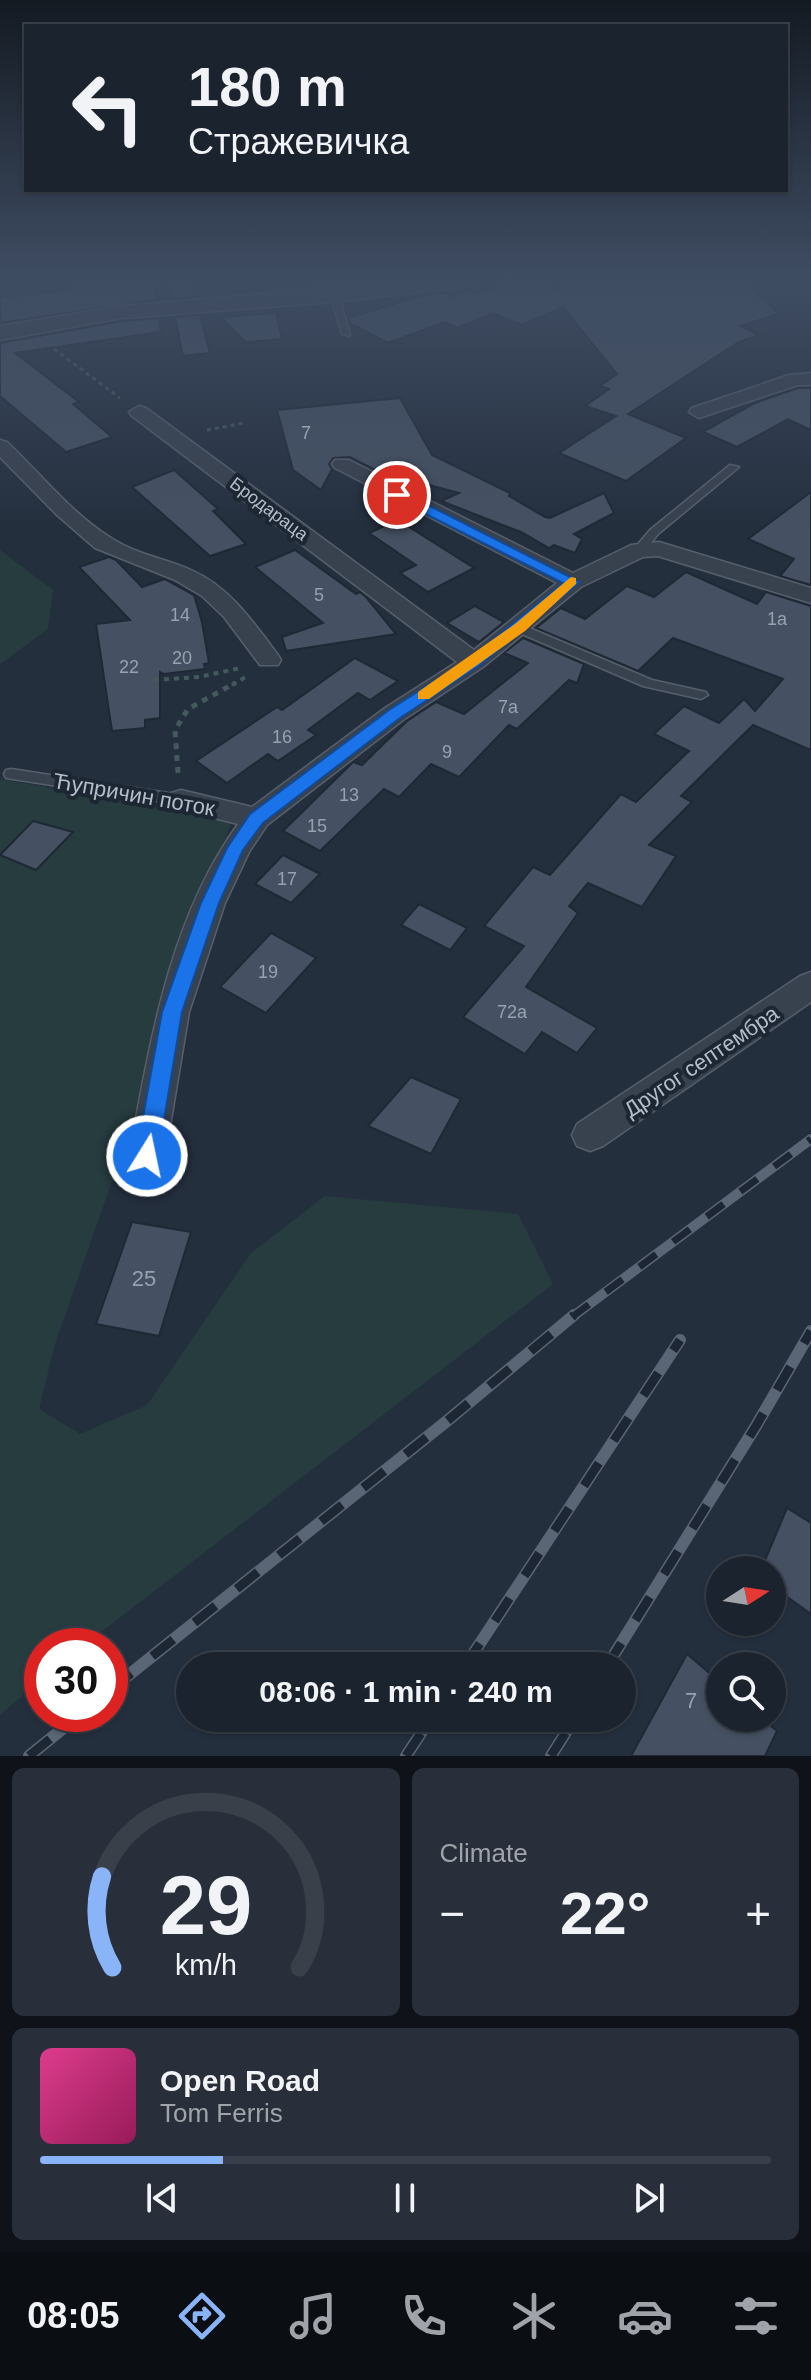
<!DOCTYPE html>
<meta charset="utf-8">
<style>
:root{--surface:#1b232e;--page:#282f3a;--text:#f1f3f6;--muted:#a0a4aa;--line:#39404a;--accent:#8ab4f8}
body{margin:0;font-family:Arial,sans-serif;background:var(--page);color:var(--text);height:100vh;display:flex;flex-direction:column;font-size:30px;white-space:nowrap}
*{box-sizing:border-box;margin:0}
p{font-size:26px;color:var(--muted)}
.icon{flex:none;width:44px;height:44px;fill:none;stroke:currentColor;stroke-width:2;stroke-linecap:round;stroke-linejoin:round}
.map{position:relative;height:1756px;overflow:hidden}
.sheet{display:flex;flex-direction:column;gap:12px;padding:12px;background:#0f1319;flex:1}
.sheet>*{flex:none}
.top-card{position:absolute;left:24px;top:24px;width:764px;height:168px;border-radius:0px;box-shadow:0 2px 6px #0004,0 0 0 2px var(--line);background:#1b232e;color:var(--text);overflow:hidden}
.needle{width:52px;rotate:78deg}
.tools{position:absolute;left:706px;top:1556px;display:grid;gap:16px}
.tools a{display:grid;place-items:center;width:80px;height:80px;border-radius:50%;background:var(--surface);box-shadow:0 2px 6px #0004,0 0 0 2px var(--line);font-size:40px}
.speed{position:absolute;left:24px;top:1628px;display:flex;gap:16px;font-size:40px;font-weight:700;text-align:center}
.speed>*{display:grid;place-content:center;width:104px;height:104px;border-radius:50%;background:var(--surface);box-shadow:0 2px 6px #0004,0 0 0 2px var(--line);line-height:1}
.speed .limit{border:12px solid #d22;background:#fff;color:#111}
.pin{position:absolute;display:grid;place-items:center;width:68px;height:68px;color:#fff;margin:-34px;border:4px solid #fff;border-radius:50%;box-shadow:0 2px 8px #0007}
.me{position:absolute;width:88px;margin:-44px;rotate:10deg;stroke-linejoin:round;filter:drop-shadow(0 0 6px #0008)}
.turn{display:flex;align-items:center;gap:28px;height:168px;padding:0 32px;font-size:36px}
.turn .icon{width:104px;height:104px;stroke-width:2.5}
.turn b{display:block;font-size:56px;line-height:68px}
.big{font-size:60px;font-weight:600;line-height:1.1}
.sheet .tile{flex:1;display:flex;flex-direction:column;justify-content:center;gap:12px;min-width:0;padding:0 28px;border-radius:12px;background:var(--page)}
.sheet .dial{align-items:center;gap:0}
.dial svg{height:208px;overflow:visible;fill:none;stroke:var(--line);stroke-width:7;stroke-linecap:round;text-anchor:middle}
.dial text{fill:var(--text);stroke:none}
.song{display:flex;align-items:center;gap:24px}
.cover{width:96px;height:96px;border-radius:12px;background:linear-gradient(135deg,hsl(330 70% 55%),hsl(330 70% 35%))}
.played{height:8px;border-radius:4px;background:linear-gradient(90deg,var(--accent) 25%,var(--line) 25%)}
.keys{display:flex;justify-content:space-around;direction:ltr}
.heat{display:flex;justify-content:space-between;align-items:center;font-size:44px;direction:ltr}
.sheet .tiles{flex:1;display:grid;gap:12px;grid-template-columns:1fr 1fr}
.tile:last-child{grid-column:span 2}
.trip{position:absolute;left:176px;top:1652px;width:460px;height:80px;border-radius:40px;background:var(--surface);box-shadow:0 2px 6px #0004,0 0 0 2px var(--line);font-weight:600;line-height:80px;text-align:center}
.tabs{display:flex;height:128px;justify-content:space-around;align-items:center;background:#0b0e12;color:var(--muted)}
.tabs .icon{width:56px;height:56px}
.tabs .selected{color:var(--accent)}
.tabs b{font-size:36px;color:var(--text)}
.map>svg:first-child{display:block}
.green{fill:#263c3f}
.building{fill:#455162;stroke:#1f2835;stroke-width:2}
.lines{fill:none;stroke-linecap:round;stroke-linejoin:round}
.service-casing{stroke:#565f6c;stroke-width:3}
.minor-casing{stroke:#565f6c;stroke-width:3}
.tertiary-casing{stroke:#565f6c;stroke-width:3}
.path-far2{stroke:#44595c;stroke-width:3;stroke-dasharray:4 4;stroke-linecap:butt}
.path-far1{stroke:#44595c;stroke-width:4;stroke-dasharray:5 5;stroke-linecap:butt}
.path{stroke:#44595c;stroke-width:5;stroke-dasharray:6 6;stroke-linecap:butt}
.service{fill:#38414e;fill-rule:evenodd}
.minor{fill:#38414e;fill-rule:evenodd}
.tertiary{fill:#38414e;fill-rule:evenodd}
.rail-far1-casing{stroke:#5a6575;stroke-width:10}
.rail-casing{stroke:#5a6575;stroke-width:12}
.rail-far1{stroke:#1d2633;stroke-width:7;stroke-dasharray:21;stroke-linecap:butt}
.rail{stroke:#1d2633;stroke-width:9;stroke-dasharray:27;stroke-linecap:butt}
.route{fill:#1a73e8;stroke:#114b97;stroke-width:2}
.slow{fill:#f59e0b}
.labels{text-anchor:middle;stroke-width:8;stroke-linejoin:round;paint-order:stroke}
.number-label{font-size:18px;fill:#98a1af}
.far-street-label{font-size:18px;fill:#b4bcc9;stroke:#1d2633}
.street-label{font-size:22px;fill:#b4bcc9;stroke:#1d2633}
.near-number-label{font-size:22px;fill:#98a1af}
</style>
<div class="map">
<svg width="811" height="1756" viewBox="0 0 811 1756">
<rect width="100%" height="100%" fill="#242f3e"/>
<!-- green -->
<g class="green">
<path d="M 0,550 L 53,590 L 48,629 L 0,664 Z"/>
<path d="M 0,779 L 232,821 L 196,913 L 139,1104 L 55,1344 L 39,1409 L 80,1434 L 147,1405 L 251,1253 L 325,1196 L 518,1214 L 553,1284 L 83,1646 L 42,1646 L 42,1679 L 0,1715 Z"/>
</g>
<!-- building -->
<g class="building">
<path d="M 95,281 L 154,281 L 157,300 L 0,323 L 0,297 L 73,290 L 72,283 Z"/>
<path d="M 168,281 L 191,281 L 195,297 L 172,299 Z"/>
<path d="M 519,281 L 536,281 L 554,290 L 580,281 L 588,285 L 655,281 L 744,281 L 779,314 L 740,326 L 759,335 L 739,342 L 628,414 L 686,438 L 626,481 L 559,453 L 616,416 L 585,406 L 609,389 L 600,386 L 617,374 L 563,307 L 521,325 L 493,313 L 457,328 L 445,322 L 388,343 L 350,323 L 348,318 L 425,295 L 444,292 L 452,297 L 468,291 L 476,294 Z"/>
<path d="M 276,313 L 282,339 L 246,342 L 220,317 Z"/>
<path d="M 200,315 L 210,353 L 183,356 L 175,317 Z"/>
<path d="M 159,318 L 161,332 L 15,353 L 79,402 L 73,404 L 112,437 L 66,452 L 0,396 L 0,343 L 122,321 Z"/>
<path d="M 798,388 L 811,388 L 811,430 L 788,419 L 737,447 L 703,432 L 755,403 Z"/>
<path d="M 400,398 L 432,455 L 510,493 L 509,496 L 545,517 L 550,518 L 604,493 L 614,513 L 574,534 L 582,539 L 575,553 L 554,545 L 549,548 L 521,532 L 441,501 L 459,493 L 377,471 L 350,457 L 333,458 L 329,464 L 332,469 L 321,490 L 293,470 L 277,410 Z"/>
<path d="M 174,470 L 218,509 L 213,511 L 246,544 L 210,556 L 132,487 Z"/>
<path d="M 811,492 L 811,585 L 780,576 L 794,559 L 748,539 Z"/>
<path d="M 398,520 L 474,568 L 428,592 L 400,573 L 416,565 L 369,533 Z"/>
<path d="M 295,550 L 356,594 L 360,592 L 366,597 L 396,634 L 286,651 L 282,637 L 323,623 L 255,567 Z"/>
<path d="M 109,557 L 116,560 L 142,587 L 165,579 L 194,595 L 202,622 L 209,663 L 204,664 L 205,669 L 164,674 L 160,672 L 160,718 L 145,720 L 145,728 L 112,731 L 96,624 L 130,620 L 79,567 Z"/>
<path d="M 686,572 L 757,604 L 766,592 L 811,606 L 811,750 L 753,725 L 681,796 L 692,802 L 649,845 L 676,856 L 642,907 L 588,883 L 569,906 L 578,913 L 526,987 L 597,1028 L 577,1053 L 542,1032 L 525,1054 L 463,1017 L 524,946 L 484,926 L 533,867 L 550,875 L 621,794 L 636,802 L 689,751 L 654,734 L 684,706 L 719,723 L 744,699 L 755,711 L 783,679 L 673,638 L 638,671 L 536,628 L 561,608 L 585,619 L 627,586 L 654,597 Z"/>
<path d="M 475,606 L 504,622 L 479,642 L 447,623 Z"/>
<path d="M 523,638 L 584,664 L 577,683 L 569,680 L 517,729 L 509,725 L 459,777 L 431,764 L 399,797 L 384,789 L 320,851 L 283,831 L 353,762 L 362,765 L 407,721 L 436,702 L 464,714 L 528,663 L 504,653 Z"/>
<path d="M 355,658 L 398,681 L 370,700 L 358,693 L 308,730 L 316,735 L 278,761 L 268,754 L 227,783 L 196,761 L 277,707 L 282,710 Z"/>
<path d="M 33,821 L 73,832 L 36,870 L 0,855 Z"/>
<path d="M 283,855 L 320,874 L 291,903 L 255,884 Z"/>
<path d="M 419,904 L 467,928 L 450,950 L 401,925 Z"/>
<path d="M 271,933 L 316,958 L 266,1013 L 220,987 Z"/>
<path d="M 411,1077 L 461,1099 L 431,1154 L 368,1126 Z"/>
<path d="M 132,1222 L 191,1232 L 159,1336 L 96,1324 Z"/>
<path d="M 787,1508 L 811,1523 L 811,1614 L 772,1586 L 772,1570 L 761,1570 Z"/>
<path d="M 687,1654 L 720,1682 L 720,1718 L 761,1718 L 777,1731 L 765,1756 L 631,1756 Z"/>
</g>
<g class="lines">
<defs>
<g id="service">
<path d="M 334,281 L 346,281 L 319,293 L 315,300 L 309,300 L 313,289 Z"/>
<path d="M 358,281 L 370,281 L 390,290 L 383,292 Z"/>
<path d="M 335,293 L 339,296 L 350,336 L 342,334 L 331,296 Z"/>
<path d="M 730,465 L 739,467 L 658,534 L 643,553 L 635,553 L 633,550 L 650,530 Z"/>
<path d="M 520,624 L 652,680 L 706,692 L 708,695 L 701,699 L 643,686 L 515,631 L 515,625 Z"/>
<path d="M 11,769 L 181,795 L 189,800 L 181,805 L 6,778 L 4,774 L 6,770 Z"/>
</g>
<g id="minor">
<path d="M 811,373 L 811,385 L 798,385 L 699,418 L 689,412 L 692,408 L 789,375 Z"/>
<path d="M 139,406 L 146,408 L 474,650 L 557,583 L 335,468 L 332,464 L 335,460 L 349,460 L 573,573 L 631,545 L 659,542 L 811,588 L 811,603 L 658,556 L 643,557 L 581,587 L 483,667 L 403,720 L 267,825 L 249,852 L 225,903 L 189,1012 L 165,1156 L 160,1168 L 147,1172 L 134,1168 L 129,1156 C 150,1043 169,920 238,824 L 171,807 L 167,800 L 171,793 L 181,790 L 252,807 L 385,708 L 457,662 L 132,416 L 129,412 Z"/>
<path d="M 0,440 L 7,442 C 41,474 71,513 111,538 C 135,554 164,558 191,570 C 230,587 253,622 278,655 L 281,660 L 278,665 L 260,665 L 224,617 L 202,596 L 175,580 L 95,548 L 56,514 L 0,457 Z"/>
<path d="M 811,972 L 811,1002 L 603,1146 L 590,1151 L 577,1146 L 572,1135 L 577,1124 L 800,976 Z"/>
</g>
<path id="tertiary" d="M 411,281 L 474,281 L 464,287 L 335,302 L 122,318 L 0,340 L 0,326 L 122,306 Z"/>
</defs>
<!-- service casing -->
<use href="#service" class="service-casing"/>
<!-- minor casing -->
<use href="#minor" class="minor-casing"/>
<!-- tertiary casing -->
<use href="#tertiary" class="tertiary-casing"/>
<!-- path-far2 -->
<g class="path-far2">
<path d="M 54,349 L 120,398"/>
<path d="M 207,430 L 243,423"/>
</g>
<!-- path-far1 -->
<g class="path-far1">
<path d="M 154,680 L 199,677 L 240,668"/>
<path d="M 232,685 L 249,675"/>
</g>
<!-- path -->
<path class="path" d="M 178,773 L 175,730 L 188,709 L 235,683"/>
<!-- service -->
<use href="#service" class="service"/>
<!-- minor -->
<use href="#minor" class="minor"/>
<!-- tertiary -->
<use href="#tertiary" class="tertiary"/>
<defs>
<path id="rail-far1" d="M 572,1317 L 811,1139"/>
<g id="rail">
<path d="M 465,1666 L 680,1340"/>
<path d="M 607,1666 L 756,1426 L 811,1331"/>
<path d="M 110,1690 L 447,1421 L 574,1315"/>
<path d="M 29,1756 L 81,1714"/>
<path d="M 406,1756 L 431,1718"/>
<path d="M 551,1756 L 575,1718"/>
</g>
</defs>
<!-- rail-far1 casing -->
<use href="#rail-far1" class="rail-far1-casing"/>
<!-- rail casing -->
<use href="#rail" class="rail-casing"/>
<!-- rail-far1 -->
<use href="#rail-far1" class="rail-far1"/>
<!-- rail -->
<use href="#rail" class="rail"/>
</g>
<!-- sky -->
<linearGradient id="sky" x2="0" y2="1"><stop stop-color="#141a22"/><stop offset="0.53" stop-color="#3f4d63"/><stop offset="1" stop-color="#3f4d63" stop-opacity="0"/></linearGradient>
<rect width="811" height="527" fill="url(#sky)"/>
<!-- route -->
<path class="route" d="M 392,492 L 402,492 L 580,582 L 480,665 L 400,718 L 263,823 L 243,850 L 219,903 L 182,1012 L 158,1156 L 155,1163 L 147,1166 L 140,1163 L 136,1156 L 162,1012 L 201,903 L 227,848 L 250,814 L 389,710 L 469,659 L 563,583 L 392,497 Z"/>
<!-- slow -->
<path class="slow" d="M 571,577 L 576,578 L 576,584 L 525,631 L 429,699 L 418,699 L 418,692 L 515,624 Z"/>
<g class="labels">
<!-- number labels -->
<g class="number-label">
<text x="306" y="439">7</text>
<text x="319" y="601">5</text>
<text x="180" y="621">14</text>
<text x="777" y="625">1a</text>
<text x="182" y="664">20</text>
<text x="129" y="673">22</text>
<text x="508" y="713">7a</text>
<text x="282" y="743">16</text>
<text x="447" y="758">9</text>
<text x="349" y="801">13</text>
<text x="317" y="832">15</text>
<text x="287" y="885">17</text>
<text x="268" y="978">19</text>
<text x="512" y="1018">72a</text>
</g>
<!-- far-street labels -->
<g class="far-street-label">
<text transform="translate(269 509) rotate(37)" y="6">Бродараца</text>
</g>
<!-- street labels -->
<g class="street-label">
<text transform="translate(134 794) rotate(10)" y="8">Ћупричин поток</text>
<text transform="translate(701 1061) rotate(-34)" y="8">Другог септембра</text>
</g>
<!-- near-number labels -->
<g class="near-number-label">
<text x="144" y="1286">25</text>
<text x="691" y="1708">7</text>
</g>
</g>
</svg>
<div class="tools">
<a><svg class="needle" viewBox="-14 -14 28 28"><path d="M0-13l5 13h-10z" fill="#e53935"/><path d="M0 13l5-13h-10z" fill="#a0a4aa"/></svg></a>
<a><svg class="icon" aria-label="search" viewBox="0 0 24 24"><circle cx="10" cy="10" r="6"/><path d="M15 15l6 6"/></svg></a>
</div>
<div class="speed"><div class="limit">30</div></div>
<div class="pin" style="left:397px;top:495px;background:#d93025"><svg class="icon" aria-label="arrive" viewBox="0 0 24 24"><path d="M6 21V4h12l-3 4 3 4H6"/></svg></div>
<svg class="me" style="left:147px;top:1156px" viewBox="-20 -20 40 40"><circle r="17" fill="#1a73e8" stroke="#fff" stroke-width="3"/><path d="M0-11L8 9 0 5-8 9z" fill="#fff"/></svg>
<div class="trip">08:06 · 1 min · 240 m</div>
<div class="top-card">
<div class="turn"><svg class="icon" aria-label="left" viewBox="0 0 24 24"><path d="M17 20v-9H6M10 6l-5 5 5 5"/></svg><div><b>180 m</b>Стражевичка</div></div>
</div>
</div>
<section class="sheet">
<div class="tiles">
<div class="tile dial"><svg viewBox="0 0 100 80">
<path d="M14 69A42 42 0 1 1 86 69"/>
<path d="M14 69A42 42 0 0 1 10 34" stroke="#8ab4f8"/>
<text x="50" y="56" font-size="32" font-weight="700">29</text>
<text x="50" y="72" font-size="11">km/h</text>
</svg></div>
<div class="tile"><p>Climate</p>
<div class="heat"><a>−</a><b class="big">22°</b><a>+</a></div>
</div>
<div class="tile">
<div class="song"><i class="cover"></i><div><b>Open Road</b><p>Tom Ferris</p></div></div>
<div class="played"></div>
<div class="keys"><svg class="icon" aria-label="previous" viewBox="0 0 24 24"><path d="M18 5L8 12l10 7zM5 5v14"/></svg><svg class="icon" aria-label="pause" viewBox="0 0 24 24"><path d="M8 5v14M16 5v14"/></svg><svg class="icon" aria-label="next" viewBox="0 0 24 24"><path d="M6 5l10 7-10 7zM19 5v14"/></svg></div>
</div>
</div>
</section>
<nav class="tabs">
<b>08:05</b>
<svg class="icon selected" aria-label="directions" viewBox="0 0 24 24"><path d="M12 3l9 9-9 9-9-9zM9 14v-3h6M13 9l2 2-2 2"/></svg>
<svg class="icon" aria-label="music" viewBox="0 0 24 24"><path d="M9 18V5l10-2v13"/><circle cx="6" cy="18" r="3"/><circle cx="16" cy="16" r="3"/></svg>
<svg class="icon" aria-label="phone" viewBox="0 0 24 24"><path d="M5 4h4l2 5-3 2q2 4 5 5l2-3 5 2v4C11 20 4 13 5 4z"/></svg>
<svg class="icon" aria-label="climate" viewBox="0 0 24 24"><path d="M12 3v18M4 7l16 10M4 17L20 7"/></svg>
<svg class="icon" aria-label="car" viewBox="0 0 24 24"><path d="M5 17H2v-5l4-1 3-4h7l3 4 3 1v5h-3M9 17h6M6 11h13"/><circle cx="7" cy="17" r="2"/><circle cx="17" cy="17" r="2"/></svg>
<svg class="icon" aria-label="filters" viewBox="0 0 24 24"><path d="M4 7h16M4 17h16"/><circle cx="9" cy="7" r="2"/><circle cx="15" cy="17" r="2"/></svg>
</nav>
